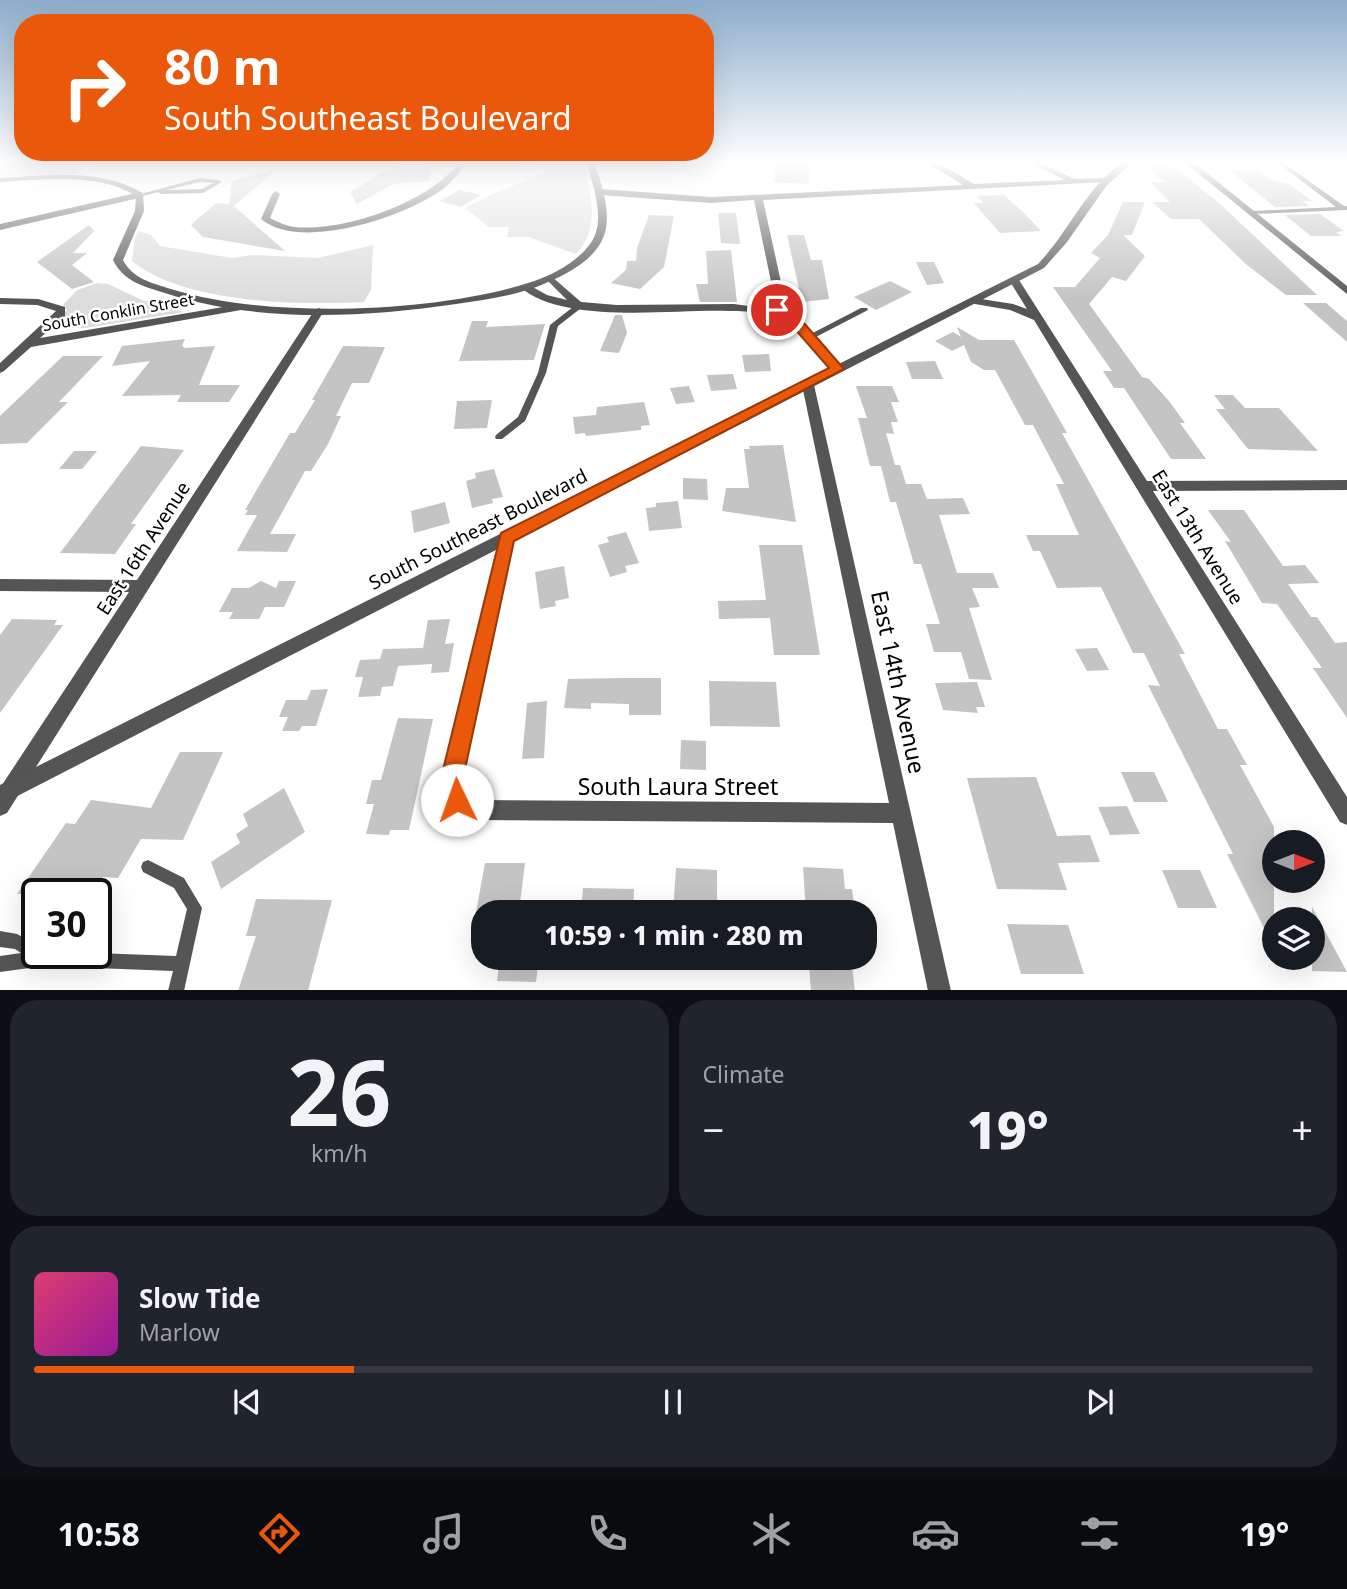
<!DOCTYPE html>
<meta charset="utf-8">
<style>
:root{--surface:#171b24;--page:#20242c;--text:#f1f3f6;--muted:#9ea1a6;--line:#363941;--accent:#ea580c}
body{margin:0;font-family:"Noto Sans",sans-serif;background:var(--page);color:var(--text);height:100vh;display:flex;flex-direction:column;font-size:26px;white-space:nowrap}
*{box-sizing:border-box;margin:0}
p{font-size:23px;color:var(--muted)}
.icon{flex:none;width:38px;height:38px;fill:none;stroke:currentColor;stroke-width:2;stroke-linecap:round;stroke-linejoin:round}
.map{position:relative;height:990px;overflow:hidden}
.sheet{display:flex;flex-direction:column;gap:10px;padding:10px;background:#0d0f14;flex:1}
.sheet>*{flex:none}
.hud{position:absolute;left:14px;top:14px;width:700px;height:147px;border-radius:28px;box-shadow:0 7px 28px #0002;background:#ea580c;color:#fff;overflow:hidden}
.needle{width:46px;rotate:90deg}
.fabs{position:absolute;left:1262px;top:830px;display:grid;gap:14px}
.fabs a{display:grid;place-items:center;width:63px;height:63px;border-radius:50%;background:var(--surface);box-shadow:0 7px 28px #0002;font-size:35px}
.speed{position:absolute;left:21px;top:878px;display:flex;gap:14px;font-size:35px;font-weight:700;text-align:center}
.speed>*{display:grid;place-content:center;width:91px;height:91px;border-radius:50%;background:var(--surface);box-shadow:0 7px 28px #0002;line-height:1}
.speed .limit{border:4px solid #111;border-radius:10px;background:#fff;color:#111}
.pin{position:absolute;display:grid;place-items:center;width:60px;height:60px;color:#fff;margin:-30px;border:4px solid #fff;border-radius:50%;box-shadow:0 2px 7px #0007}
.me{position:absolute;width:77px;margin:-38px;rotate:357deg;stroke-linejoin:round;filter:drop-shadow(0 0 5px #0008)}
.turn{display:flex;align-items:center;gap:24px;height:147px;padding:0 35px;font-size:32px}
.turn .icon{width:91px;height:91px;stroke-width:2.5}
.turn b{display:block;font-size:49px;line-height:60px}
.big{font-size:52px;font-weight:800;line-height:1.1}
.sheet .card{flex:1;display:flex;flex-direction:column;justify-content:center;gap:10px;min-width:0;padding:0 24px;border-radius:28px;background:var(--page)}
.sheet .dial{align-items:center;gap:0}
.dial b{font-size:91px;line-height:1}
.song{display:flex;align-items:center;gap:21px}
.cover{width:84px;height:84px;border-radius:10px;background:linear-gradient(135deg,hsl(340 70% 55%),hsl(300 70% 35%))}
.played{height:7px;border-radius:4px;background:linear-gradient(90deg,var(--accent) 25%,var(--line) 25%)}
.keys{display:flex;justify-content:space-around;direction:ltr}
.heat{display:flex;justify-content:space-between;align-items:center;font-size:38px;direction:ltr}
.sheet .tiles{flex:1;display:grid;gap:10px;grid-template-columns:1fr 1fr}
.card:last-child{grid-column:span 2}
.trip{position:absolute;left:471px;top:900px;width:406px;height:70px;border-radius:28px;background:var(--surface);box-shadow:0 7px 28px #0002;font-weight:800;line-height:70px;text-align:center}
.menu{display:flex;height:112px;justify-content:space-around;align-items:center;background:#090b0e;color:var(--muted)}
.menu .icon{width:49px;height:49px}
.menu .current{color:var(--accent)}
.menu b{font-size:32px;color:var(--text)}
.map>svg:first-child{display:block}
.green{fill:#dcdcdc}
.building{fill:#c4c4c4}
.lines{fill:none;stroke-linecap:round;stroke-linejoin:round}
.service{fill:#555;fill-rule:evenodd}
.minor{fill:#555;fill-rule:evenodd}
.tertiary{fill:#555;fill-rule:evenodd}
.route{fill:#ea580c;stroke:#983908;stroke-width:2}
.labels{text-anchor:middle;stroke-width:5;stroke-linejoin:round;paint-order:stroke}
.far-street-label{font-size:16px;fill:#000;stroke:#fff}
.street-label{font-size:19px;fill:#000;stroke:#fff}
.near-street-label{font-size:23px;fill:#000;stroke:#fff}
</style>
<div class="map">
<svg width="1347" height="991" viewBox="0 0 1347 991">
<rect width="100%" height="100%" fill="#fff"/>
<!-- green -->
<g class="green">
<path d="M 0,161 L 94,161 L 76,174 L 0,176 Z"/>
<path d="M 521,161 L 583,161 C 591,193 601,228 576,254 L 529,237 L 507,237 L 509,227 L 489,227 L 465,208 C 492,193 521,183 549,171 Z"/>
<path d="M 139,231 L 151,235 L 160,246 L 232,258 L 252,255 L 318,258 L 373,245 L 371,290 L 364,302 C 298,305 185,304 132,261 L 135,238 Z"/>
<path d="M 97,283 L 108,284 L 142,300 L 184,312 L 85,328 L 49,328 L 67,310 L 63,305 L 77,290 Z"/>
</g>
<!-- building -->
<g class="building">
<path d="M 402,161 L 430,161 L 429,181 L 393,184 L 357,204 L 350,192 Z"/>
<path d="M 776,161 L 809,161 L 809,184 L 774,182 Z"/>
<path d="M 1144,165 L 1172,165 L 1220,204 L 1317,295 L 1286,295 L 1247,265 L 1199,219 L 1171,219 L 1152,202 L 1170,202 L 1150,182 L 1164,182 Z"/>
<path d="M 277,169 L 234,206 L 285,251 L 203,237 L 191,225 L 216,203 L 229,204 L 232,181 Z"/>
<path d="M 1229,170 L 1259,170 L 1274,181 L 1289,184 L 1312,201 L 1302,201 L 1309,206 L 1275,207 Z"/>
<path d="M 459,190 L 481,195 L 461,207 L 440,201 Z"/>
<path d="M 1004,195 L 1023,212 L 1041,231 L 1000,233 L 974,203 L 983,203 L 977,196 Z"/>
<path d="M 1123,202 L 1145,202 L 1132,235 L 1123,235 L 1145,256 L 1126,281 L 1112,277 L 1089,304 L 1142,377 L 1149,379 L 1169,401 L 1185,423 L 1180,423 L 1206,459 L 1171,459 L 1124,388 L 1114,388 L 1103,371 L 1112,371 L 1053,287 L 1075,287 L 1100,258 L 1091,253 L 1108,235 Z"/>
<path d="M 718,213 L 736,213 L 740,244 L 721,243 Z"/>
<path d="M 1320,214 L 1344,231 L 1336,232 L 1342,236 L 1311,236 L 1285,215 Z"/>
<path d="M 649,215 L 674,216 L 664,267 L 640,289 L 611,283 L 626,270 L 627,261 L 636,261 L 637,248 Z"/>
<path d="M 89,225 L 94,231 L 73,253 L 87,253 L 72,265 L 94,282 L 72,289 L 37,262 Z"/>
<path d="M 787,235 L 804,235 L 811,260 L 822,260 L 829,299 L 802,302 Z"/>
<path d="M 731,250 L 737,302 L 700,302 L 696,284 L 708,284 L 706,251 Z"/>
<path d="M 916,262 L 934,262 L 944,283 L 927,285 Z"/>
<path d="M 890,281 L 912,292 L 876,310 L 854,297 Z"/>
<path d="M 1303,303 L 1326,303 L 1347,321 L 1347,342 Z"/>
<path d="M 615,315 L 622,315 L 627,333 L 619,353 L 600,351 Z"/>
<path d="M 472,321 L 488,321 L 486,327 L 545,324 L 534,360 L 459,361 Z"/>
<path d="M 957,327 L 979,340 L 1014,340 L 1067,433 L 1062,433 L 1185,654 L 1179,654 L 1218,729 L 1227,729 L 1247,765 L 1240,765 L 1274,827 L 1274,948 L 1227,854 L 1233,854 L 1148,685 L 1160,686 L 1144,653 L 1133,653 L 1101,587 L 1057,588 L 1040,551 L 1033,551 L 1026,535 L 1079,535 L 1056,484 L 1064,484 L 1033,425 L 1025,425 L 995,370 L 984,370 L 971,362 L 964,345 L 952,351 L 935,341 L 953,332 L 961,337 Z"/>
<path d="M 185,339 L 182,346 L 185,348 L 215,346 L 199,385 L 240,385 L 229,402 L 177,402 L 181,395 L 122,396 L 150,361 L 112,366 L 122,346 Z"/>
<path d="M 343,346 L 385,347 L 369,383 L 352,383 L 336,416 L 341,416 L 328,444 L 311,471 L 305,471 L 270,534 L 296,534 L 287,552 L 237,551 L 257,515 L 245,515 L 248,510 L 245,510 L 290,433 L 295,433 L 315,400 L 312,400 Z"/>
<path d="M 769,354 L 771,371 L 745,372 L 742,355 Z"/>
<path d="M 63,356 L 103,356 L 59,402 L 68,402 L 27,443 L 0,444 L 0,416 Z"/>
<path d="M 935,361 L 943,379 L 912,379 L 906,362 Z"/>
<path d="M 733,374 L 737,389 L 711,391 L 707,375 Z"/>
<path d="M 689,386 L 695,402 L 676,404 L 670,388 Z"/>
<path d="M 856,386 L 892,386 L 899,402 L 891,402 L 898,422 L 891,422 L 894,434 L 886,433 L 895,465 L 900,465 L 906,484 L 921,484 L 927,499 L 963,498 L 970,514 L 939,515 L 957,573 L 993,573 L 999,588 L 972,588 L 980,607 L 969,608 L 992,680 L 969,679 L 961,652 L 934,652 L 926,624 L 940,624 L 921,564 L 914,564 L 896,502 L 890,502 L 881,466 L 870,466 L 858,418 L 867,418 Z"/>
<path d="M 1214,395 L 1233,395 L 1245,408 L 1279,408 L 1318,451 L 1248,449 L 1216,409 L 1225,409 Z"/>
<path d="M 492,400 L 487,428 L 454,429 L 457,401 Z"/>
<path d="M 644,402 L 650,425 L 641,426 L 641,430 L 586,436 L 585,433 L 575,434 L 573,417 L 596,415 L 597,407 Z"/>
<path d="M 783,445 L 796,522 L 722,511 L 726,488 L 749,488 L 744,449 L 750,449 L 749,446 Z"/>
<path d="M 141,446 L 184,450 L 131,524 L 136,524 L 115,554 L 60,553 Z"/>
<path d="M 74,451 L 97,451 L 82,469 L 59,469 Z"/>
<path d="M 494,469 L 503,497 L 492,499 L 493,503 L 472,508 L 466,481 L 476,478 L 475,473 Z"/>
<path d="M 683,478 L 707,479 L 708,500 L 683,499 Z"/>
<path d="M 678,501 L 682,528 L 649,531 L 646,508 L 656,507 L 656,503 Z"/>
<path d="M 445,502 L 450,523 L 414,533 L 411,511 Z"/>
<path d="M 1208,510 L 1244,510 L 1283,566 L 1305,565 L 1319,583 L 1288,584 L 1311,617 L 1317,617 L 1335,643 L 1347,642 L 1347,718 L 1313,668 L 1322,668 L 1277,604 L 1262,603 L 1225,541 L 1231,542 Z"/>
<path d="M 626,532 L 639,563 L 625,566 L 627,572 L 610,577 L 598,545 L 609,542 L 607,537 Z"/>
<path d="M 759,545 L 802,545 L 820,655 L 774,655 L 770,618 L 719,619 L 718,601 L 766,600 Z"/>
<path d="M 564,566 L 569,598 L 555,601 L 556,606 L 540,609 L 535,572 Z"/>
<path d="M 261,581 L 276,588 L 279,581 L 296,581 L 284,607 L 265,607 L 259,619 L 229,619 L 233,612 L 219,612 L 232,588 L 249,588 Z"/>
<path d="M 12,619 L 57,620 L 54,625 L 63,625 L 0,713 L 0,635 Z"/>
<path d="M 450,619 L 445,644 L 454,643 L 449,672 L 431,673 L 432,664 L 398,666 L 393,686 L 382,687 L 380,696 L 358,697 L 363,677 L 355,677 L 360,660 L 380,659 L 383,649 L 423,648 L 428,620 Z"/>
<path d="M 1097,648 L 1109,670 L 1087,671 L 1075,649 Z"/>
<path d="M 622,678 L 661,678 L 661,715 L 629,715 L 629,704 L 591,703 L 591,709 L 564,708 L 568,679 Z"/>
<path d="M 709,681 L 776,682 L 780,727 L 710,726 Z"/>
<path d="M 977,682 L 985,707 L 976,707 L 978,713 L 943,710 L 935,683 Z"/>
<path d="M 328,689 L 316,726 L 302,726 L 299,731 L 282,731 L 288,717 L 279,717 L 286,700 L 307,700 L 311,690 Z"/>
<path d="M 547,701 L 544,758 L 522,759 L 527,703 Z"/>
<path d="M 398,718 L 433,719 L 409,830 L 390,830 L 389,835 L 366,834 L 374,804 L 366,804 L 372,780 L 381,780 Z"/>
<path d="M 681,740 L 706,741 L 706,770 L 680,769 Z"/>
<path d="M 180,752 L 223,752 L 183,840 L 141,839 L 118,878 L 103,877 L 92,894 L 17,894 L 66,823 L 75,824 L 91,800 L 151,808 Z"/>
<path d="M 1121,772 L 1154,772 L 1168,802 L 1134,802 Z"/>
<path d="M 1036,777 L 1057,836 L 1090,835 L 1100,862 L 1058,863 L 1067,890 L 997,889 L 967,778 Z"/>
<path d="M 284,788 L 305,832 L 221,889 L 211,862 L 240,843 L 236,834 L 248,826 L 243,814 Z"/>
<path d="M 1127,806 L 1140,834 L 1110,835 L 1098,807 Z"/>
<path d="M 485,863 L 525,863 L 519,912 L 476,912 Z"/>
<path d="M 803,867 L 843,869 L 845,889 L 852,889 L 855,912 L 806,912 Z"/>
<path d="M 676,868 L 717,870 L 717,912 L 673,912 Z"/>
<path d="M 1162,870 L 1200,870 L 1217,908 L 1178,908 Z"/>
<path d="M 583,888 L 634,889 L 633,912 L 581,912 Z"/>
<path d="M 256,899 L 332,900 L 308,991 L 238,991 L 256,936 L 246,936 Z"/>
<path d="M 1312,907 L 1347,972 L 1312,971 Z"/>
<path d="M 1007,924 L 1068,925 L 1084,974 L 1021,974 Z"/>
<path d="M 500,957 L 539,957 L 536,982 L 497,981 Z"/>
<path d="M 809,964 L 852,966 L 855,991 L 811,991 Z"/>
</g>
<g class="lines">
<!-- service -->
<g class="service">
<path d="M 1275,161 L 1281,161 L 1344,206 L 1347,206 L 1347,210 L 1251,214 L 1251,212 L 1253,211 L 1336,207 Z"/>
<path d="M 200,178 L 219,180 L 222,182 L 203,193 L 161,194 L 158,192 L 140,197 L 137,195 ZM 200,182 L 213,183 L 202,189 L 166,190 Z"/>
<path d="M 578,303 L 581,303 L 585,305 L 558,326 L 546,373 L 525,421 L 502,439 L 496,439 L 495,437 L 496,435 L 518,417 L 538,373 L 550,325 Z"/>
<path d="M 861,308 L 867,308 L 868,310 L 812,339 L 809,339 L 805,337 Z"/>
<path d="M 148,860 L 184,878 L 202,908 L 184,991 L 168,991 L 173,971 L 44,966 L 0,972 L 0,956 L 21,953 L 15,949 L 0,947 L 0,931 L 17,934 L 37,945 L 37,954 L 96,954 L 96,953 L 176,956 L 187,909 L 174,888 L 143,872 L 141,867 L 143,862 Z"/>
</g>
<!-- minor -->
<g class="minor">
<path d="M 460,161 L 468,161 C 460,172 453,181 443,189 C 405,217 300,252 261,219 L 272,194 L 276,191 L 280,194 L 270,218 C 278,222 286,226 295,227 C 344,232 431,202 460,161 Z"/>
<path d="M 924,161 L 935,161 L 974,184 L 1065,180 L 1027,161 L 1038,161 L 1074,179 L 1104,178 L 1108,180 L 1104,182 L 763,200 L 784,296 L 780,311 C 808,321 826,346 843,369 L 837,373 L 833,371 C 819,354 806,333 785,321 C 768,312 748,311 728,311 C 673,309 563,325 520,287 L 529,285 L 547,295 L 567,300 L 545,278 L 550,275 L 581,302 L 617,305 L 734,304 L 770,309 L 774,296 L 754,200 L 711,203 L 600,195 L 596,192 L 600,189 L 711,197 L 963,185 Z"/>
<path d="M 1183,161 L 1192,161 L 1347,286 L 1347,294 Z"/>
<path d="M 140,192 L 144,195 L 143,197 L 0,230 L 0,224 Z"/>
<path d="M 1014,277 L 1019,280 L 1147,481 L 1347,480 L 1347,490 L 1153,491 L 1347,797 L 1347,825 L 1340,822 L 1034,320 L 1010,310 L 975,304 L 970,301 L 975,298 L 1013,304 L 1027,309 L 1009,280 Z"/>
<path d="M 0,298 L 38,299 L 65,307 L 65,316 L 40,338 L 241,304 L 246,307 L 241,310 L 31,347 L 4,371 L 0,373 L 0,363 L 56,311 L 37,305 L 0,304 Z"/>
<path d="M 319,308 L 324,311 L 7,813 L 0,816 L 0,788 L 129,592 L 0,591 L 0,579 L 137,580 L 314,311 Z"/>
<path d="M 808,381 L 814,385 L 951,991 L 928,991 L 893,823 L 477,820 L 450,807 L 443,774 L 500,538 L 502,534 L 512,534 L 514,538 L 463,774 L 466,794 L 478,800 L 889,803 L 802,385 Z"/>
</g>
<!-- tertiary -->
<g class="tertiary">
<path d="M 586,161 L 594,161 C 602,187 615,219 600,244 C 587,265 561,277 539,286 C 513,296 483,300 456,304 C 361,318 257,323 165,293 C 143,286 124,282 113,260 L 135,211 L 136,196 C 97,172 44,180 0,182 L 0,178 C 47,175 101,168 143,193 L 144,211 L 123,260 C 133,279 152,283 171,289 C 267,319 432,313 528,283 C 551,276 576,263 590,244 C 607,221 593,186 586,161 Z"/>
<path d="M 1124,161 L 1134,161 L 1107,185 L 1067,242 L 1044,268 L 0,805 L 0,785 L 1038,264 C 1069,232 1086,187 1124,161 Z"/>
</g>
</g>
<!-- sky -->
<linearGradient id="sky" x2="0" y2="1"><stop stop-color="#8cadcc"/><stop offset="0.54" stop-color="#fff"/><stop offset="1" stop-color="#fff" stop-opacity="0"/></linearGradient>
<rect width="1347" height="300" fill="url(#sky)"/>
<!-- route -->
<path class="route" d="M 772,307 L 781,307 L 781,312 L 804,323 L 844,369 L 514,541 L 464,774 L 468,800 L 464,807 L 457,811 L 449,807 L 442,774 L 501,533 L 829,368 L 795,329 L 770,315 Z"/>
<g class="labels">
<!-- far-street labels -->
<g class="far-street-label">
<text transform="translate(118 312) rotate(-10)" y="6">South Conklin Street</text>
</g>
<!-- street labels -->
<g class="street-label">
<text transform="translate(478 529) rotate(-27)" y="7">South Southeast Boulevard</text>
<text transform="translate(1198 537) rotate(58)" y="7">East 13th Avenue</text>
<text transform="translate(143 548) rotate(-57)" y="7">East 16th Avenue</text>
</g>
<!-- near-street labels -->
<g class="near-street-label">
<text transform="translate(898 682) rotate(78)" y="8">East 14th Avenue</text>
<text x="678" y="795">South Laura Street</text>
</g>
</g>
</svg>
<div class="fabs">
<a><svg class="needle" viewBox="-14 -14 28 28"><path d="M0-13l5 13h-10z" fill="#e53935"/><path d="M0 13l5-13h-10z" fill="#9ea1a6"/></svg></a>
<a><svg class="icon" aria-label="layers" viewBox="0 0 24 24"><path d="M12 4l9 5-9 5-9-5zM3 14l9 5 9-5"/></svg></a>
</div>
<div class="speed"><div class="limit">30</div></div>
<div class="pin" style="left:777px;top:310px;background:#d93025"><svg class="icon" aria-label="arrive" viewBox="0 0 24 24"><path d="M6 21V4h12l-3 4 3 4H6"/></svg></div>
<svg class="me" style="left:457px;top:800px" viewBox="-20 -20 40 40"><circle r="19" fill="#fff"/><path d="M0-13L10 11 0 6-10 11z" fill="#ea580c"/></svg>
<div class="trip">10:59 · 1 min · 280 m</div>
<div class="hud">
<div class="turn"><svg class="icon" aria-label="right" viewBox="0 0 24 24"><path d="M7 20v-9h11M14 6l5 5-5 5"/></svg><div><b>80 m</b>South Southeast Boulevard</div></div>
</div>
</div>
<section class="sheet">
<div class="tiles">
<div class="card dial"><b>26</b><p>km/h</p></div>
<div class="card"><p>Climate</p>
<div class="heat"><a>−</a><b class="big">19°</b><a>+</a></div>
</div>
<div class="card">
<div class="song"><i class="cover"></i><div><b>Slow Tide</b><p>Marlow</p></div></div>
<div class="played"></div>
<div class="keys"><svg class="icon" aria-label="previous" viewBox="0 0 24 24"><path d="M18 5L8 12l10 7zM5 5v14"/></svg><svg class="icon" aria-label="pause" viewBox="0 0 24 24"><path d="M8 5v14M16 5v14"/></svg><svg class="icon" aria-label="next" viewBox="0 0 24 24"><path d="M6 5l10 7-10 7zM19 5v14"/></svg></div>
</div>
</div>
</section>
<nav class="menu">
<b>10:58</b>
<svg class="icon current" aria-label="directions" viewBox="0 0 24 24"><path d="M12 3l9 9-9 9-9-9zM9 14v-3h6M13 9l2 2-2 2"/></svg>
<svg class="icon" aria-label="music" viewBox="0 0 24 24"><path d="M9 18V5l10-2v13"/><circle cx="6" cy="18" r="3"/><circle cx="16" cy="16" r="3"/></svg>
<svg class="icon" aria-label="phone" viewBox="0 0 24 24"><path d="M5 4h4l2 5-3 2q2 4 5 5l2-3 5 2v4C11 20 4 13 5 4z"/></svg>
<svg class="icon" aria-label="climate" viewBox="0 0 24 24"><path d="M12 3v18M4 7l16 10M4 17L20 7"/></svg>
<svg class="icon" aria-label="car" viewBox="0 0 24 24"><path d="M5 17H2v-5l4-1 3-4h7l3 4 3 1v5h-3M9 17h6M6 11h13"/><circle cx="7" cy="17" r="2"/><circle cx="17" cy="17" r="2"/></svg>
<svg class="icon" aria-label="filters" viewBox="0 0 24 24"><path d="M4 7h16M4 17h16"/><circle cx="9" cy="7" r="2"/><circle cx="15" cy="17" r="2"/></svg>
<b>19°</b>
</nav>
